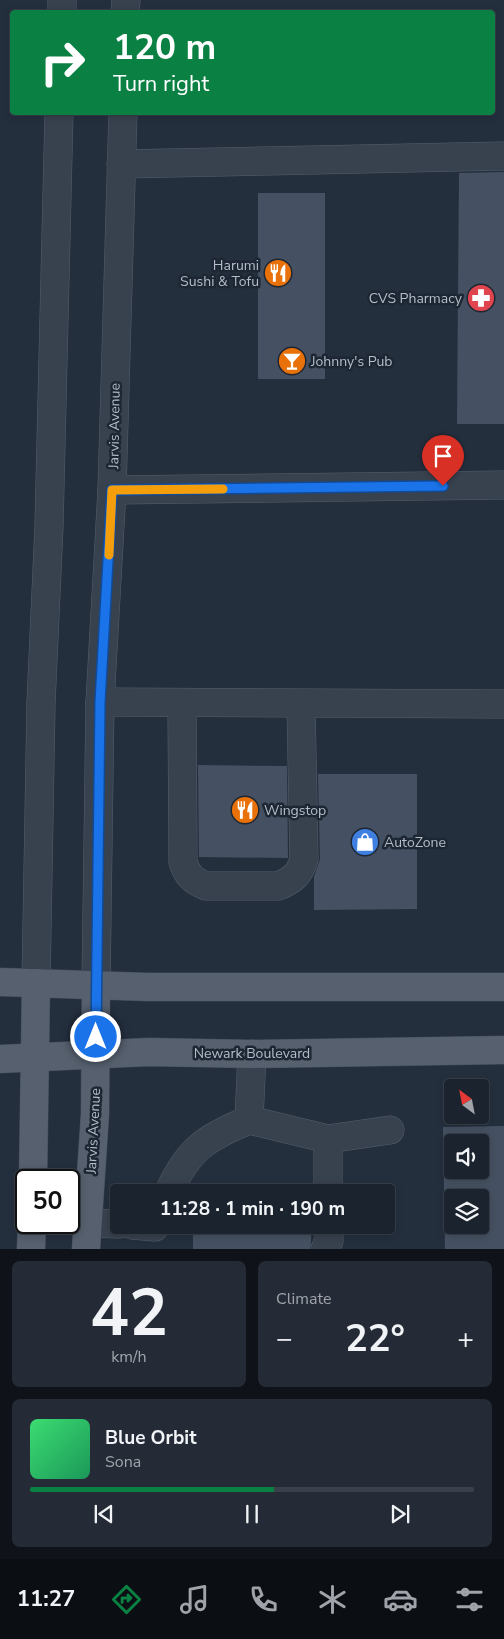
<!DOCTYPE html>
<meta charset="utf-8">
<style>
:root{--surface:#1b232e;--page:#242b36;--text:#f1f3f6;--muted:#a0a4aa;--line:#39404a;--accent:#0b8043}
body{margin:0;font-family:"Nunito Sans",sans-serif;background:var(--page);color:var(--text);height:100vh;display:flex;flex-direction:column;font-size:19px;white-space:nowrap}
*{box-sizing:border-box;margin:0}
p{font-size:16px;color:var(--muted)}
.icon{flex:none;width:28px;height:28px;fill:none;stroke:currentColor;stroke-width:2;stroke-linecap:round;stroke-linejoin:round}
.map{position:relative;height:1249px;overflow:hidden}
.drawer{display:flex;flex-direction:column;gap:12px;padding:12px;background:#0f1319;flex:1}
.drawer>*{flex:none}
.banner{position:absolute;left:10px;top:10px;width:485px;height:105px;border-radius:5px;box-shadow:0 2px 8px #0003,0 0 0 1px var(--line);background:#0b8043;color:#fff;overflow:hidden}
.needle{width:32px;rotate:328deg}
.fabs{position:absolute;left:444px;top:1079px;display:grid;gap:10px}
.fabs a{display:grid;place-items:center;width:45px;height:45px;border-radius:5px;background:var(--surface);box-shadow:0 2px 8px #0003,0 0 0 1px var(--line);font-size:25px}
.speed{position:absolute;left:15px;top:1169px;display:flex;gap:10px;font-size:25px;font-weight:700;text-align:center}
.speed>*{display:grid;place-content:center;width:65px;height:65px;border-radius:50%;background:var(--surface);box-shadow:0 2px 8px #0003,0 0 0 1px var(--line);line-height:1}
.speed .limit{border:2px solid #111;border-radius:8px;background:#fff;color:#111}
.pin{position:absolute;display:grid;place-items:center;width:42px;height:42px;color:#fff;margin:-51px -21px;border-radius:50% 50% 50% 0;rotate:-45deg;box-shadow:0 0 5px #0007}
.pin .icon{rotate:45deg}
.me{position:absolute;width:55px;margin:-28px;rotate:0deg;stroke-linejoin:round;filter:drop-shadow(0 0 4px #0008)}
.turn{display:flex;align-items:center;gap:18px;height:105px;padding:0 20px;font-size:22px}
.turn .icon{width:65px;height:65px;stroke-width:2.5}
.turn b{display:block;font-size:35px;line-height:42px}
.big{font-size:38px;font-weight:700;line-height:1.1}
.drawer .tile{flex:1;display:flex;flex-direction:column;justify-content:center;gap:8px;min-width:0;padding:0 18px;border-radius:8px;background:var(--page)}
.drawer .dial{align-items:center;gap:0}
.dial b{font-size:65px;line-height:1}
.song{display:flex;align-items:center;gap:15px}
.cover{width:60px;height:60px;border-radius:8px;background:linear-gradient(135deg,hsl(140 70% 55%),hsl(150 70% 35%))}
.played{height:5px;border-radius:2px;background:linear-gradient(90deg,var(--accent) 55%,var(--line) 55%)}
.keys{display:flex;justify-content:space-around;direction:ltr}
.heat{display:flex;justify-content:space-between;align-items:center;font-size:28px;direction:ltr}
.drawer .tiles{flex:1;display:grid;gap:12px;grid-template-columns:1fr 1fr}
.tile:last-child{grid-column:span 2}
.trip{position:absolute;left:110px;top:1184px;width:285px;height:50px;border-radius:5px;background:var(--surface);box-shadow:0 2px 8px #0003,0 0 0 1px var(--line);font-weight:700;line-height:50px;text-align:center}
.menu{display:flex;height:80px;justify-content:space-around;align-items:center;background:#0b0e12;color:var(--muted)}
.menu .icon{width:35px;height:35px}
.menu .selected{color:var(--accent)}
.menu b{font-size:22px;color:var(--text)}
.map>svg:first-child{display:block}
.building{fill:#455162;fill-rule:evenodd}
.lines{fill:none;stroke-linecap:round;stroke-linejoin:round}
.minor-casing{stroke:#565f6c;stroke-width:29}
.major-casing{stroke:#414a57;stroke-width:29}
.minor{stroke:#38414e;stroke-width:28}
.major{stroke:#56606e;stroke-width:28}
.route-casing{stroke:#114b97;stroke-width:12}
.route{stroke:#1a73e8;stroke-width:9}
.slow{stroke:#f59e0b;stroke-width:9}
.labels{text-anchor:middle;stroke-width:5;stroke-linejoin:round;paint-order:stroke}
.poi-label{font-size:14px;fill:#b4bcc9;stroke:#1d2633;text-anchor:start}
.street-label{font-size:14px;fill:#b4bcc9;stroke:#1d2633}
</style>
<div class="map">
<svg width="504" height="1249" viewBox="0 0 504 1249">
<rect width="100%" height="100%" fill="#242f3e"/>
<!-- building -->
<g class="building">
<path d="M 504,172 L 504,424 L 457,424 L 459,173 Z"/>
<rect x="258" y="193" width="67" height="186"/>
<path d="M 198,765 L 287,766 L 288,858 L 199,857 Z"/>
<path d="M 318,774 L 417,774 L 417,909 L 314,910 L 314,877 L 320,859 Z"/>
<path d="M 504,1126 L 504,1249 L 445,1249 L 443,1127 ZM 452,1142 L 480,1142 L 480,1170 L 452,1170 ZM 452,1198 L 480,1198 L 480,1225 L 452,1225 Z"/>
<path d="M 193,1225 L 311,1225 L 311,1242 L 310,1249 L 193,1249 Z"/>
</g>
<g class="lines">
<defs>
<g id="minor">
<path d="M 62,12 L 62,0"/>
<path d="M 125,12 L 126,0"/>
<path d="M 121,164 L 504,156"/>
<path d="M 112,490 L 504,485"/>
<path d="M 100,702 L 504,704"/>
<path d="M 182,703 L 183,862 C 187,875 193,881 206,886 L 278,886 C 293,880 300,874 304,859 L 301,704"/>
<path d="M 36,983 L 41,703 L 49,526 L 59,112"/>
<path d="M 96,985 L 100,702 L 112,490 L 123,112"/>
<path d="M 249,1120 L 328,1139 L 390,1130"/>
<path d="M 328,1139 L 328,1192"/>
<path d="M 169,1192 C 188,1149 207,1137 249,1120 L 252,1054"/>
<path d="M 87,1223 L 119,1224"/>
<path d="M 132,1225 L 155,1227 L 156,1225"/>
<path d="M 325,1249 L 329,1241 L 329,1225"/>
</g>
<g id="major">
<path d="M 0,982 L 148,987 L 504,987"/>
<path d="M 0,1059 L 149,1052 L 252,1054 L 504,1050"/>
<path d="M 33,1180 L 36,983"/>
<path d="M 31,1249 L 32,1222"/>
<path d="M 86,1249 L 95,1114 L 96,985"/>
</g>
</defs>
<!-- minor casing -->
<use href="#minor" class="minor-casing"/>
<!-- major casing -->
<use href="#major" class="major-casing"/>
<!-- minor -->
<use href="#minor" class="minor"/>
<!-- major -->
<use href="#major" class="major"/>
</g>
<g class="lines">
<defs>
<path id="route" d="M 96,1037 L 100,702 L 112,490 L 443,486"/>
</defs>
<!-- route casing -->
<use href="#route" class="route-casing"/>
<!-- route -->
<use href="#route" class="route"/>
<!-- slow -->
<path class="slow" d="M 109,555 L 112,490 L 223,489"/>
</g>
<!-- icons -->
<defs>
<symbol id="restaurant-disc" viewBox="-11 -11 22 22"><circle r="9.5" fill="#e8710a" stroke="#1d2633"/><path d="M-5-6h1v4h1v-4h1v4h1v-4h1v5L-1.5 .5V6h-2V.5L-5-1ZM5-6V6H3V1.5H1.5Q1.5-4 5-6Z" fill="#fff"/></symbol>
<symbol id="pharmacy-disc" viewBox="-11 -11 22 22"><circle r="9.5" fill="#e0444e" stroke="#1d2633"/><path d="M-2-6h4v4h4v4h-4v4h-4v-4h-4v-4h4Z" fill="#fff"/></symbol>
<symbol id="bar-disc" viewBox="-11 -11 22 22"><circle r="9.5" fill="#e8710a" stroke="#1d2633"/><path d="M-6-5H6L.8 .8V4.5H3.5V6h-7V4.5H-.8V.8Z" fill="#fff"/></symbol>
<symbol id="shop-disc" viewBox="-11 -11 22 22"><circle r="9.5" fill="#3f7fe0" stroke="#1d2633"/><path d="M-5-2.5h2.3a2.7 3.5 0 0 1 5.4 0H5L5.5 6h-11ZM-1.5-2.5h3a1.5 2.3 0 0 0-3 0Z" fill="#fff"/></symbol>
</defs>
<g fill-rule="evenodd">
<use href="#restaurant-disc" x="262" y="257" width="32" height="32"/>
<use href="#pharmacy-disc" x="465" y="282" width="32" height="32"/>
<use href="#bar-disc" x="276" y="345" width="32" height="32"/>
<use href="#restaurant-disc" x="229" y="794" width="32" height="32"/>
<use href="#shop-disc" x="349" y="826" width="32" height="32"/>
</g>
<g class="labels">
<!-- poi labels -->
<g class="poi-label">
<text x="259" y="270" text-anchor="end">Harumi<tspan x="259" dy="16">Sushi &amp; Tofu</tspan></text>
<text x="462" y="303" text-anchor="end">CVS Pharmacy</text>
<text x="311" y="366">Johnny's Pub</text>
<text x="264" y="815">Wingstop</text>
<text x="384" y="847">AutoZone</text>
</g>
<!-- street labels -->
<g class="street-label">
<text transform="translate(114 426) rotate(-89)" y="5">Jarvis Avenue</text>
<text x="252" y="1058">Newark Boulevard</text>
<text transform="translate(93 1131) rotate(-87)" y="5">Jarvis Avenue</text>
</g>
</g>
</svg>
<div class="fabs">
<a><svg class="needle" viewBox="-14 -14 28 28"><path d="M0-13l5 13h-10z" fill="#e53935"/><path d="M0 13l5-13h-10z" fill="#a0a4aa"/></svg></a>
<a><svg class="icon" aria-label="sound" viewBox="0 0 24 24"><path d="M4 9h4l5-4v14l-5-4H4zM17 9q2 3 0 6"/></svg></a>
<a><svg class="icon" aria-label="layers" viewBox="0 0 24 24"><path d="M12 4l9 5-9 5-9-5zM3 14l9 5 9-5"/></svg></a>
</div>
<div class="speed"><div class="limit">50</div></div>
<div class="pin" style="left:443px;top:486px;background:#d93025"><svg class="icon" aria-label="arrive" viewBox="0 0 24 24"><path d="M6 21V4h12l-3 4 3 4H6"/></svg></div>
<svg class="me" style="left:96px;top:1037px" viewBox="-20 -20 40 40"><circle r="17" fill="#1a73e8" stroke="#fff" stroke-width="3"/><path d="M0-11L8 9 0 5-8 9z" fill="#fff"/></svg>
<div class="trip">11:28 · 1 min · 190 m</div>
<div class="banner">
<div class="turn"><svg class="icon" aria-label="right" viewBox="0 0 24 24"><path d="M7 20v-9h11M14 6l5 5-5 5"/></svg><div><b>120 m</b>Turn right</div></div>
</div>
</div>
<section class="drawer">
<div class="tiles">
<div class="tile dial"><b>42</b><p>km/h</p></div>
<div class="tile"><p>Climate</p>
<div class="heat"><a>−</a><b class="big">22°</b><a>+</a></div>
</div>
<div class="tile">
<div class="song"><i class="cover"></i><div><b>Blue Orbit</b><p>Sona</p></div></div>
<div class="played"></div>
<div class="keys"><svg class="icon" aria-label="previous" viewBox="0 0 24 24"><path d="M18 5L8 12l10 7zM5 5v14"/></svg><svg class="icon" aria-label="pause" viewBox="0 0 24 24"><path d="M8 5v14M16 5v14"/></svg><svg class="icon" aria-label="next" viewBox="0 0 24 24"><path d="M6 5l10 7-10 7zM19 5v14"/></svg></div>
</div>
</div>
</section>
<nav class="menu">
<b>11:27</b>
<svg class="icon selected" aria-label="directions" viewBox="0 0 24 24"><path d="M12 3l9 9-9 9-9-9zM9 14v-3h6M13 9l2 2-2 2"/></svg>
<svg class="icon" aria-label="music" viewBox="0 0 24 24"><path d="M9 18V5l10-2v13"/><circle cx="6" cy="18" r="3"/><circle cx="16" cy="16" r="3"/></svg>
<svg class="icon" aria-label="phone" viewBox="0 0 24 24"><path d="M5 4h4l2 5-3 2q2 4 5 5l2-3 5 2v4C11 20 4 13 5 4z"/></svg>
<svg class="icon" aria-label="climate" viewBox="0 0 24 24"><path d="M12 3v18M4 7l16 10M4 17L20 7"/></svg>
<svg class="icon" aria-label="car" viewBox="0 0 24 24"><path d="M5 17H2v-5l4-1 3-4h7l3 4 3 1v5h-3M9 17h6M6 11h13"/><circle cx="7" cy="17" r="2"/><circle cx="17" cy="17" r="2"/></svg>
<svg class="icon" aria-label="filters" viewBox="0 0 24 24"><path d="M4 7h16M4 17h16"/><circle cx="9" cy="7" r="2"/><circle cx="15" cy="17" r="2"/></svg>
</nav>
